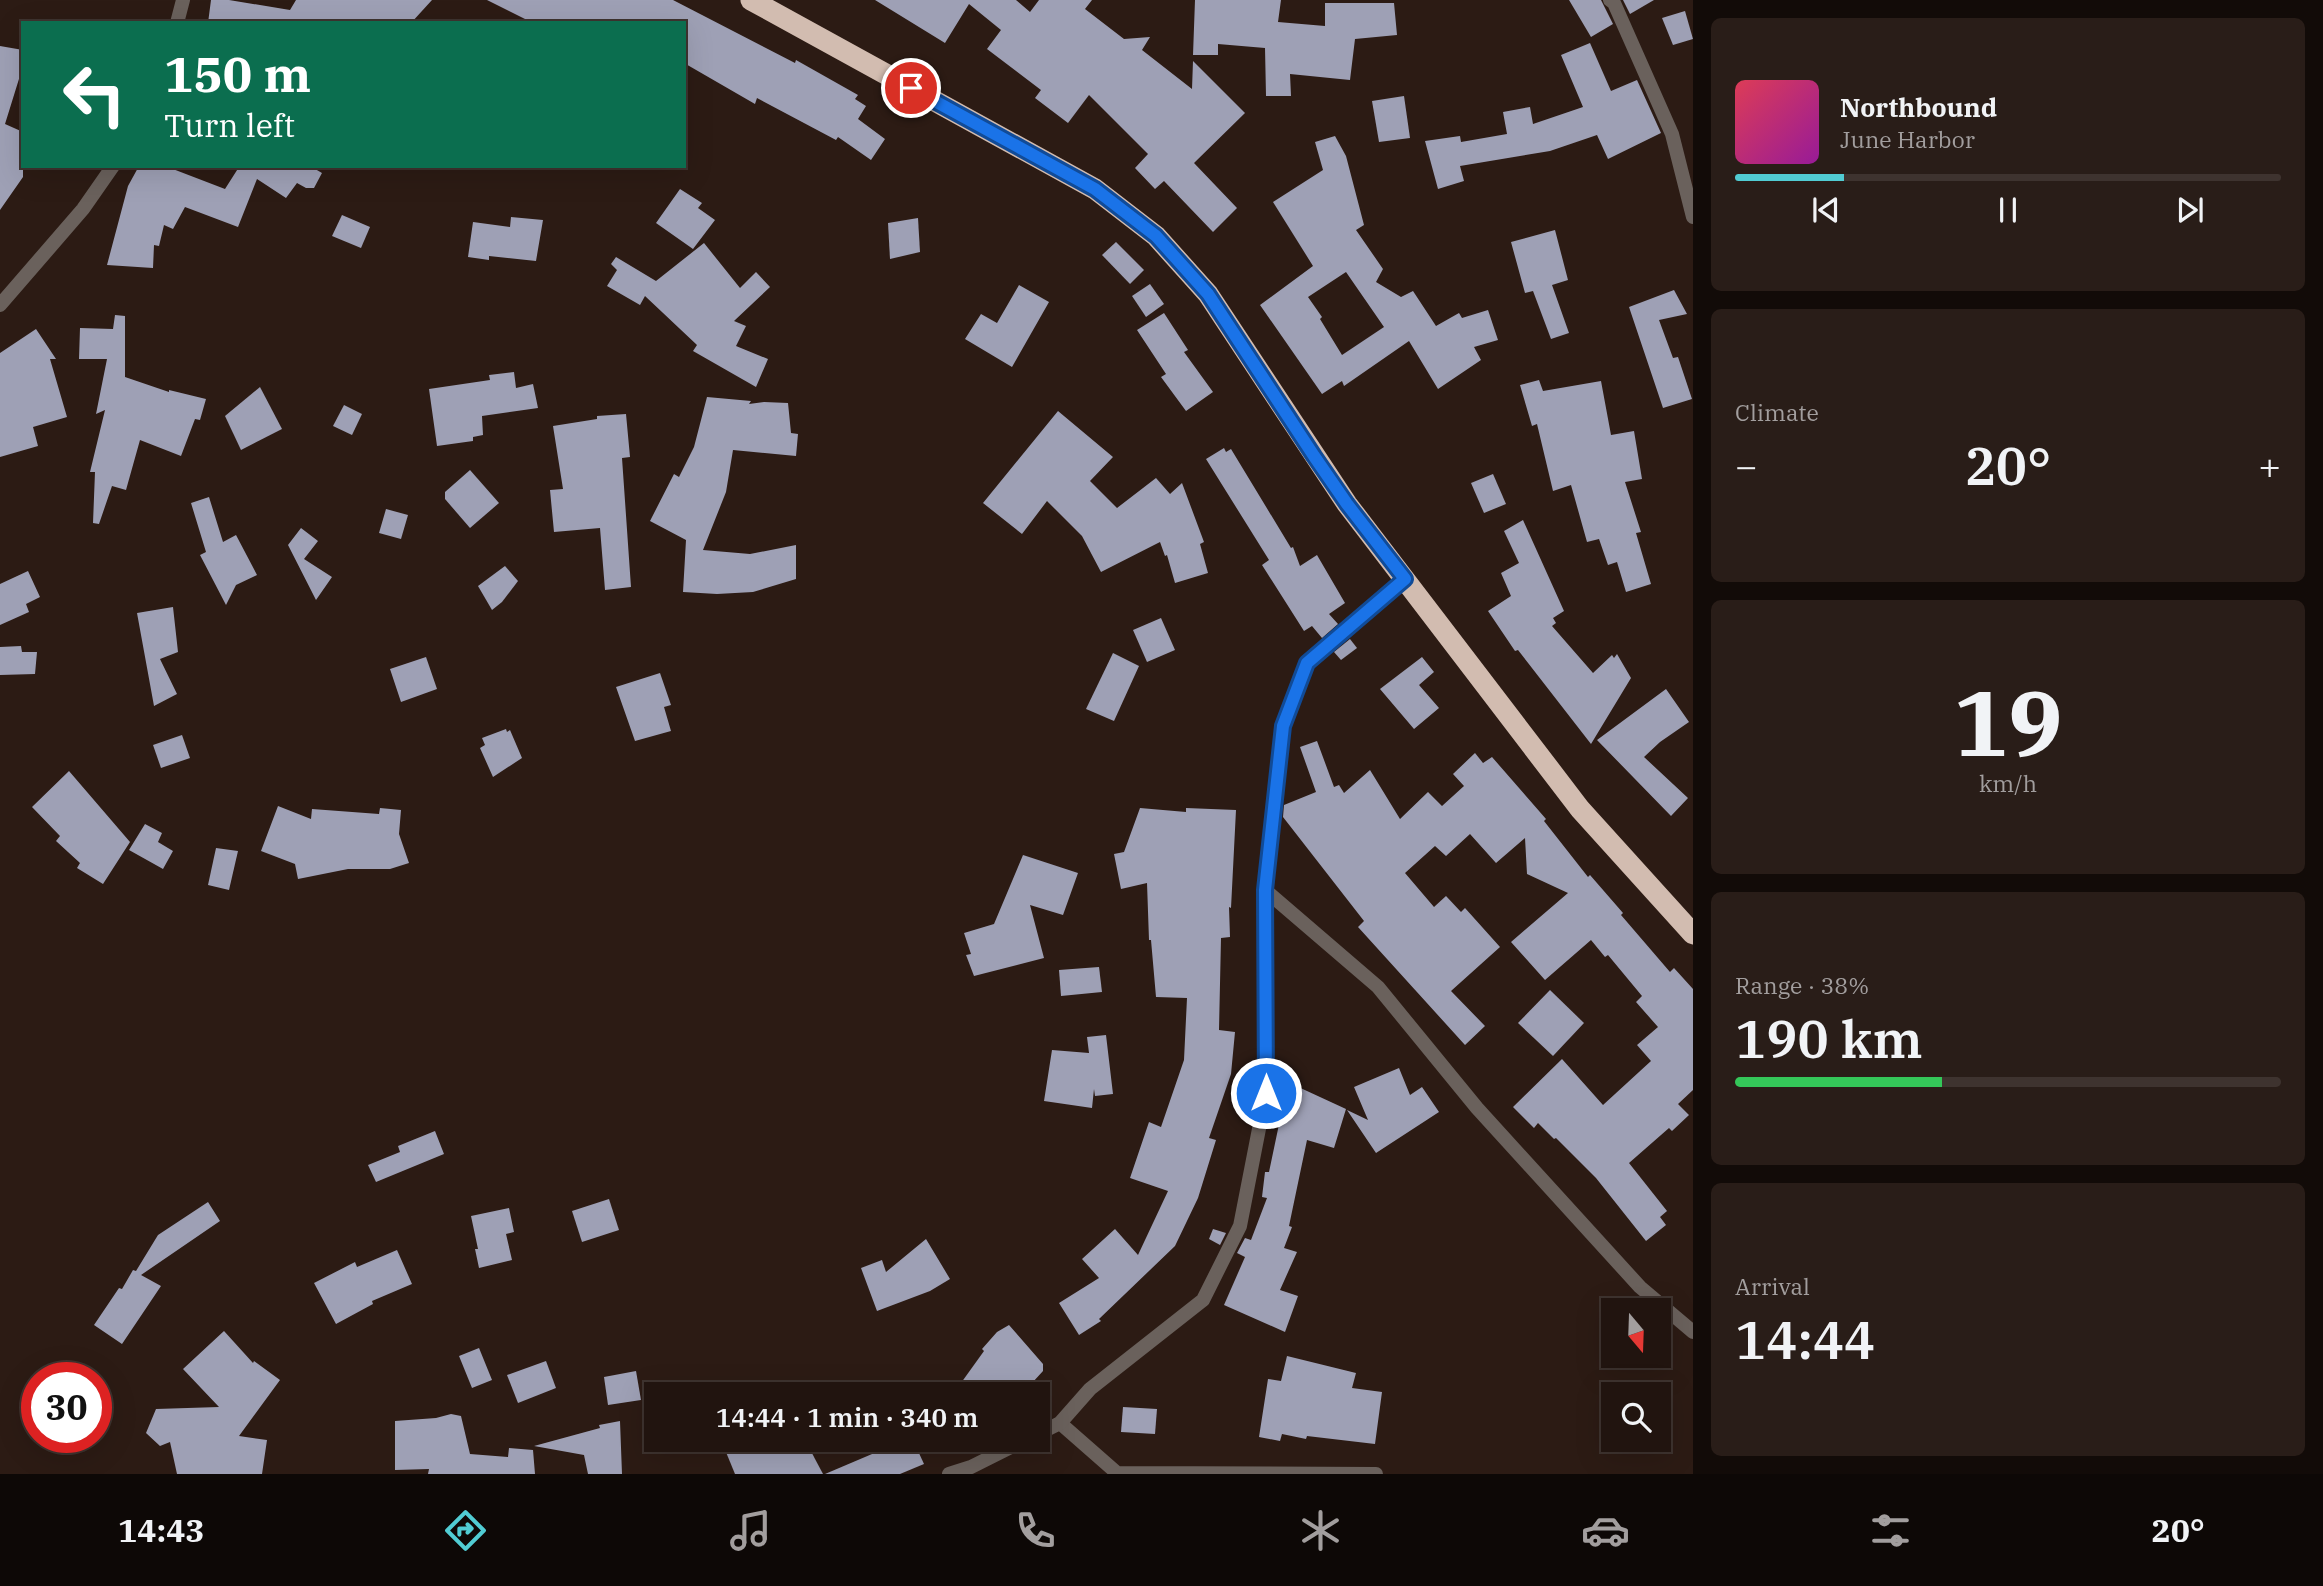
<!DOCTYPE html>
<meta charset="utf-8">
<style>
:root{--surface:#21140f;--page:#291d18;--text:#f1f3f6;--muted:#a29e9e;--line:#3e332f;--accent:#51ccd3}
body{margin:0;font-family:"IBM Plex Serif",serif;background:var(--page);color:var(--text);height:100vh;display:flex;flex-direction:column;font-size:26px;white-space:nowrap}
*{box-sizing:border-box;margin:0}
p{font-size:23px;color:var(--muted)}
.icon{flex:none;width:38px;height:38px;fill:none;stroke:currentColor;stroke-width:2;stroke-linecap:round;stroke-linejoin:round}
.map{position:relative;flex:1;overflow:hidden}
.sheet{display:flex;flex-direction:column;gap:18px;padding:18px;background:#120b08;width:630px}
.sheet>*{flex:none}
.guide{position:absolute;left:21px;top:21px;width:665px;height:147px;border-radius:0px;box-shadow:0 7px 28px #0002,0 0 0 2px var(--line);background:#0b6e4f;color:#fff;overflow:hidden}
.needle{width:46px;rotate:161deg}
.fabs{position:absolute;left:1601px;top:1298px;display:grid;gap:14px}
.fabs a{display:grid;place-items:center;width:70px;height:70px;border-radius:0px;background:var(--surface);box-shadow:0 7px 28px #0002,0 0 0 2px var(--line);font-size:35px}
.speed{position:absolute;left:21px;top:1362px;display:flex;gap:14px;font-size:35px;font-weight:700;text-align:center}
.speed>*{display:grid;place-content:center;width:91px;height:91px;border-radius:50%;background:var(--surface);box-shadow:0 7px 28px #0002,0 0 0 2px var(--line);line-height:1}
.speed .limit{border:10px solid #d22;background:#fff;color:#111}
.pin{position:absolute;display:grid;place-items:center;width:60px;height:60px;color:#fff;margin:-30px;border:4px solid #fff;border-radius:50%;box-shadow:0 2px 7px #0007}
.me{position:absolute;width:77px;margin:-38px;rotate:0deg;stroke-linejoin:round;filter:drop-shadow(0 0 5px #0008)}
.turn{display:flex;align-items:center;gap:24px;height:147px;padding:0 28px;font-size:32px}
.turn .icon{width:91px;height:91px;stroke-width:2.5}
.turn b{display:block;font-size:49px;line-height:60px}
.big{font-size:52px;font-weight:600;line-height:1.1}
.sheet .tile{flex:1;display:flex;flex-direction:column;justify-content:center;gap:10px;min-width:0;padding:0 24px;border-radius:10px;background:var(--page)}
.sheet .dial{align-items:center;gap:0}
.dial b{font-size:91px;line-height:1}
.song{display:flex;align-items:center;gap:21px}
.cover{width:84px;height:84px;border-radius:10px;background:linear-gradient(135deg,hsl(350 70% 55%),hsl(300 70% 35%))}
.played{height:7px;border-radius:4px;background:linear-gradient(90deg,var(--accent) 20%,var(--line) 20%)}
.keys{display:flex;justify-content:space-around;direction:ltr}
.heat{display:flex;justify-content:space-between;align-items:center;font-size:38px;direction:ltr}
.charge{height:10px;border-radius:5px;background:linear-gradient(90deg,#34c759 38%,var(--line) 0)}
.trip{position:absolute;left:644px;top:1382px;width:406px;height:70px;border-radius:0px;background:var(--surface);box-shadow:0 7px 28px #0002,0 0 0 2px var(--line);font-weight:600;line-height:70px;text-align:center}
.menu{display:flex;height:112px;justify-content:space-around;align-items:center;background:#0d0806;color:var(--muted)}
.menu .icon{width:49px;height:49px}
.menu .on{color:var(--accent)}
.menu b{font-size:32px;color:var(--text)}
main{display:flex;flex:1;min-height:0}
.map>svg:first-child{display:block}
.building{fill:#9ea0b5;fill-rule:evenodd}
.lines{fill:none;stroke-linecap:round;stroke-linejoin:round}
.street{stroke:#6a615c;stroke-width:14}
.highway{stroke:#d2bcb0;stroke-width:21}
.route-casing{stroke:#114b97;stroke-width:18}
.route{stroke:#1a73e8;stroke-width:12}
</style>
<main>
<div class="map">
<svg width="1693" height="1474" viewBox="0 0 1693 1474">
<rect width="100%" height="100%" fill="#2c1b14"/>
<!-- building -->
<g class="building">
<path d="M 211,0 L 229,0 L 290,10 L 296,0 L 432,0 L 411,23 L 208,23 Z"/>
<path d="M 487,0 L 673,0 L 795,63 L 796,60 L 858,95 L 855,99 L 866,106 L 858,119 L 885,139 L 871,160 L 838,137 L 836,140 L 757,98 L 755,104 L 684,63 L 684,23 L 533,23 Z"/>
<path d="M 875,0 L 1016,0 L 1030,12 L 1039,0 L 1092,0 L 1085,9 L 1124,39 L 1150,37 L 1142,50 L 1192,89 L 1193,61 L 1245,113 L 1194,163 L 1237,208 L 1213,232 L 1164,181 L 1155,189 L 1135,168 L 1148,154 L 1089,95 L 1068,123 L 1035,98 L 1041,90 L 987,49 L 1001,30 L 969,4 L 945,43 Z"/>
<path d="M 1195,0 L 1281,0 L 1278,22 L 1325,26 L 1325,3 L 1394,3 L 1397,35 L 1355,39 L 1350,80 L 1290,74 L 1291,96 L 1266,96 L 1265,48 L 1218,44 L 1218,55 L 1193,55 Z"/>
<path d="M 1569,0 L 1601,0 L 1613,24 L 1591,37 Z"/>
<path d="M 1623,0 L 1654,0 L 1630,14 Z"/>
<path d="M 1685,11 L 1693,39 L 1673,45 L 1662,18 Z"/>
<path d="M 1590,43 L 1611,91 L 1637,80 L 1661,133 L 1608,159 L 1597,135 L 1550,151 L 1460,166 L 1464,181 L 1438,189 L 1425,141 L 1460,136 L 1461,142 L 1507,134 L 1503,112 L 1530,107 L 1533,124 L 1583,107 L 1561,55 Z"/>
<path d="M 0,46 L 23,50 L 23,66 L 5,124 L 23,132 L 23,177 L 0,210 Z"/>
<path d="M 1404,96 L 1410,138 L 1379,142 L 1372,101 Z"/>
<path d="M 1335,136 L 1346,156 L 1364,225 L 1356,230 L 1383,269 L 1376,282 L 1401,297 L 1413,291 L 1436,326 L 1459,313 L 1462,318 L 1488,310 L 1498,340 L 1474,347 L 1481,360 L 1438,389 L 1409,341 L 1344,386 L 1342,381 L 1322,394 L 1260,305 L 1313,266 L 1273,202 L 1323,170 L 1315,142 ZM 1346,272 L 1384,327 L 1342,355 L 1320,319 L 1322,317 L 1308,297 Z"/>
<path d="M 139,166 L 165,166 L 225,189 L 239,167 L 237,166 L 310,166 L 322,173 L 314,188 L 306,188 L 297,183 L 286,198 L 257,179 L 238,227 L 185,207 L 173,229 L 164,225 L 159,246 L 154,245 L 153,268 L 107,265 L 128,186 Z"/>
<path d="M 680,189 L 702,203 L 698,208 L 715,220 L 693,249 L 656,223 Z"/>
<path d="M 342,215 L 370,227 L 361,248 L 332,236 Z"/>
<path d="M 511,217 L 543,220 L 536,261 L 489,256 L 489,260 L 468,257 L 473,222 L 510,227 Z"/>
<path d="M 918,218 L 920,252 L 890,259 L 888,223 Z"/>
<path d="M 1555,230 L 1568,280 L 1552,285 L 1569,333 L 1551,339 L 1533,291 L 1525,293 L 1511,242 Z"/>
<path d="M 1116,242 L 1144,270 L 1130,284 L 1102,255 Z"/>
<path d="M 704,243 L 740,288 L 756,272 L 770,287 L 734,321 L 746,326 L 736,346 L 768,359 L 756,387 L 693,351 L 697,345 L 645,296 L 640,305 L 607,286 L 617,270 L 611,264 L 616,257 L 656,281 Z"/>
<path d="M 1150,284 L 1164,304 L 1146,317 L 1132,296 Z"/>
<path d="M 1019,285 L 1049,302 L 1012,367 L 965,339 L 981,314 L 997,323 Z"/>
<path d="M 1674,290 L 1687,314 L 1659,320 L 1673,358 L 1678,357 L 1692,399 L 1663,408 L 1629,307 Z"/>
<path d="M 1164,313 L 1188,350 L 1184,352 L 1213,392 L 1186,411 L 1161,377 L 1166,374 L 1137,330 Z"/>
<path d="M 115,315 L 125,316 L 125,377 L 169,392 L 169,390 L 206,399 L 200,420 L 195,419 L 181,456 L 140,440 L 126,490 L 112,486 L 99,524 L 93,523 L 95,472 L 90,472 L 105,410 L 96,414 L 107,359 L 79,359 L 80,328 L 113,329 Z"/>
<path d="M 36,329 L 56,359 L 50,359 L 67,417 L 33,427 L 38,446 L 0,457 L 0,353 Z"/>
<path d="M 514,372 L 516,388 L 533,384 L 538,408 L 482,416 L 483,435 L 473,437 L 473,441 L 437,446 L 429,389 L 490,380 L 489,375 Z"/>
<path d="M 1539,380 L 1543,391 L 1601,381 L 1611,435 L 1634,431 L 1642,479 L 1625,482 L 1641,532 L 1636,533 L 1651,584 L 1626,592 L 1617,562 L 1608,565 L 1599,539 L 1587,542 L 1571,485 L 1553,491 L 1537,424 L 1532,426 L 1520,385 Z"/>
<path d="M 260,387 L 282,429 L 241,450 L 225,416 Z"/>
<path d="M 707,397 L 751,401 L 749,404 L 764,402 L 788,403 L 791,433 L 798,434 L 796,456 L 733,450 L 726,492 L 703,550 L 750,554 L 796,545 L 796,579 L 753,592 L 717,594 L 683,592 L 686,540 L 650,521 L 674,474 L 679,477 L 694,447 Z"/>
<path d="M 344,405 L 362,414 L 352,435 L 333,426 Z"/>
<path d="M 1058,411 L 1113,457 L 1090,481 L 1117,508 L 1156,478 L 1170,494 L 1182,483 L 1204,542 L 1200,544 L 1208,573 L 1175,583 L 1167,555 L 1165,556 L 1160,542 L 1101,572 L 1082,536 L 1047,501 L 1022,534 L 983,503 Z"/>
<path d="M 626,414 L 630,457 L 622,458 L 631,587 L 605,590 L 600,528 L 554,532 L 550,490 L 563,489 L 553,426 L 597,419 L 597,416 Z"/>
<path d="M 1224,448 L 1226,452 L 1231,449 L 1291,548 L 1293,547 L 1300,566 L 1317,555 L 1345,603 L 1329,614 L 1338,624 L 1322,638 L 1312,626 L 1304,631 L 1262,565 L 1269,560 L 1206,459 Z"/>
<path d="M 470,470 L 499,503 L 470,528 L 445,499 L 445,492 Z"/>
<path d="M 1493,474 L 1506,504 L 1484,513 L 1471,483 Z"/>
<path d="M 209,497 L 223,542 L 236,535 L 257,575 L 236,585 L 226,605 L 200,555 L 206,552 L 191,503 Z"/>
<path d="M 386,509 L 408,515 L 401,539 L 379,533 Z"/>
<path d="M 1523,520 L 1564,611 L 1553,618 L 1556,623 L 1552,626 L 1593,673 L 1612,655 L 1614,658 L 1617,654 L 1631,678 L 1591,744 L 1518,650 L 1515,651 L 1488,611 L 1511,596 L 1501,573 L 1519,563 L 1504,531 Z"/>
<path d="M 301,528 L 318,541 L 304,559 L 332,577 L 316,600 L 288,545 Z"/>
<path d="M 505,566 L 518,581 L 502,602 L 492,610 L 478,586 Z"/>
<path d="M 28,571 L 40,597 L 26,604 L 29,612 L 0,625 L 0,584 Z"/>
<path d="M 173,607 L 178,652 L 160,659 L 177,694 L 154,706 L 137,613 Z"/>
<path d="M 1161,618 L 1175,650 L 1147,662 L 1133,630 Z"/>
<path d="M 1350,639 L 1357,648 L 1341,660 L 1334,652 Z"/>
<path d="M 21,646 L 22,652 L 37,652 L 35,674 L 0,675 L 0,647 Z"/>
<path d="M 1113,653 L 1139,666 L 1114,721 L 1086,709 Z"/>
<path d="M 426,657 L 437,689 L 401,702 L 390,669 Z"/>
<path d="M 1422,657 L 1434,672 L 1419,685 L 1439,708 L 1414,729 L 1380,689 Z"/>
<path d="M 660,673 L 671,705 L 664,707 L 671,731 L 635,741 L 616,687 Z"/>
<path d="M 1666,689 L 1689,722 L 1660,742 L 1644,757 L 1688,798 L 1671,816 L 1597,740 Z"/>
<path d="M 506,729 L 507,732 L 510,730 L 522,758 L 493,777 L 480,748 L 485,745 L 482,738 Z"/>
<path d="M 182,735 L 190,758 L 161,768 L 153,745 Z"/>
<path d="M 1317,741 L 1334,787 L 1339,785 L 1344,793 L 1370,770 L 1400,819 L 1428,792 L 1442,806 L 1464,786 L 1453,774 L 1475,753 L 1483,763 L 1492,757 L 1546,819 L 1544,821 L 1588,877 L 1590,875 L 1623,913 L 1621,915 L 1670,972 L 1674,968 L 1693,989 L 1693,1090 L 1678,1104 L 1689,1115 L 1672,1131 L 1669,1128 L 1629,1163 L 1667,1211 L 1660,1217 L 1666,1225 L 1646,1241 L 1596,1178 L 1556,1138 L 1554,1139 L 1538,1123 L 1534,1128 L 1513,1107 L 1562,1059 L 1603,1105 L 1651,1061 L 1637,1045 L 1658,1027 L 1636,1002 L 1642,996 L 1608,955 L 1605,957 L 1591,940 L 1545,980 L 1511,942 L 1568,893 L 1527,874 L 1525,838 L 1496,863 L 1470,834 L 1446,856 L 1435,846 L 1405,873 L 1434,907 L 1446,896 L 1461,912 L 1465,908 L 1500,947 L 1451,991 L 1485,1026 L 1465,1045 L 1358,927 L 1364,921 L 1283,817 L 1284,805 L 1316,792 L 1300,747 Z"/>
<path d="M 69,771 L 130,842 L 103,884 L 77,868 L 80,863 L 56,841 L 60,836 L 32,807 Z"/>
<path d="M 278,806 L 311,819 L 312,809 L 379,814 L 380,808 L 401,810 L 399,834 L 409,863 L 390,869 L 348,869 L 298,879 L 295,864 L 261,851 Z"/>
<path d="M 1140,808 L 1186,812 L 1186,808 L 1236,810 L 1231,908 L 1229,907 L 1230,937 L 1221,938 L 1219,1030 L 1235,1032 L 1231,1074 L 1209,1138 L 1216,1140 L 1198,1198 L 1175,1246 L 1099,1319 L 1101,1321 L 1079,1335 L 1059,1303 L 1099,1278 L 1082,1259 L 1115,1229 L 1138,1255 L 1168,1191 L 1130,1178 L 1149,1122 L 1161,1127 L 1184,1060 L 1187,998 L 1156,997 L 1151,940 L 1149,940 L 1147,883 L 1121,889 L 1114,854 L 1124,852 Z"/>
<path d="M 145,824 L 162,833 L 158,842 L 173,851 L 163,869 L 129,850 Z"/>
<path d="M 216,848 L 238,851 L 229,890 L 208,885 Z"/>
<path d="M 1023,855 L 1078,873 L 1063,915 L 1030,905 L 1044,958 L 974,976 L 966,955 L 971,954 L 964,933 L 994,924 Z"/>
<path d="M 1099,967 L 1102,992 L 1061,996 L 1059,970 Z"/>
<path d="M 1550,990 L 1584,1023 L 1553,1056 L 1518,1023 Z"/>
<path d="M 1106,1035 L 1113,1094 L 1095,1096 L 1094,1089 L 1092,1108 L 1044,1101 L 1052,1050 L 1089,1053 L 1087,1037 Z"/>
<path d="M 1399,1068 L 1410,1095 L 1422,1087 L 1439,1112 L 1376,1153 L 1347,1110 L 1368,1120 L 1354,1087 Z"/>
<path d="M 1294,1085 L 1346,1109 L 1334,1148 L 1307,1140 L 1289,1226 L 1292,1227 L 1284,1248 L 1297,1252 L 1280,1290 L 1298,1296 L 1285,1332 L 1224,1305 L 1245,1257 L 1237,1253 L 1245,1238 L 1251,1240 L 1267,1198 L 1262,1197 L 1265,1172 L 1269,1172 L 1282,1110 Z"/>
<path d="M 435,1131 L 444,1154 L 376,1182 L 368,1165 L 400,1152 L 398,1146 Z"/>
<path d="M 609,1199 L 619,1230 L 582,1242 L 572,1211 Z"/>
<path d="M 208,1202 L 220,1221 L 141,1275 L 161,1286 L 122,1344 L 94,1325 L 119,1288 L 122,1289 L 133,1270 L 136,1271 L 158,1235 Z"/>
<path d="M 509,1208 L 514,1232 L 506,1234 L 512,1260 L 479,1268 L 475,1249 L 478,1249 L 471,1216 Z"/>
<path d="M 1213,1229 L 1226,1233 L 1220,1245 L 1209,1239 Z"/>
<path d="M 926,1239 L 950,1279 L 930,1291 L 877,1311 L 861,1268 L 882,1260 L 886,1272 Z"/>
<path d="M 397,1250 L 412,1284 L 372,1301 L 373,1304 L 336,1324 L 314,1283 L 355,1262 L 357,1267 Z"/>
<path d="M 1009,1325 L 1043,1364 L 1043,1371 L 1021,1395 L 978,1395 L 961,1383 L 984,1351 L 982,1349 L 997,1332 Z"/>
<path d="M 224,1331 L 253,1363 L 254,1361 L 280,1380 L 239,1436 L 267,1440 L 262,1474 L 177,1474 L 170,1442 L 160,1446 L 146,1433 L 156,1409 L 219,1407 L 183,1369 Z"/>
<path d="M 479,1348 L 492,1380 L 472,1388 L 459,1356 Z"/>
<path d="M 1287,1356 L 1356,1373 L 1352,1388 L 1382,1392 L 1375,1444 L 1307,1436 L 1306,1439 L 1282,1434 L 1280,1441 L 1259,1437 L 1268,1379 L 1281,1381 Z"/>
<path d="M 546,1361 L 556,1388 L 518,1403 L 507,1375 Z"/>
<path d="M 636,1371 L 641,1400 L 608,1405 L 604,1377 Z"/>
<path d="M 1123,1407 L 1157,1409 L 1155,1434 L 1121,1432 Z"/>
<path d="M 451,1414 L 461,1416 L 470,1454 L 508,1457 L 509,1448 L 533,1450 L 535,1474 L 428,1474 L 429,1469 L 395,1470 L 395,1421 L 436,1418 Z"/>
<path d="M 620,1421 L 622,1474 L 588,1474 L 584,1455 L 534,1446 L 600,1428 L 599,1425 Z"/>
<path d="M 721,1440 L 805,1440 L 823,1474 L 735,1474 Z"/>
<path d="M 905,1440 L 913,1440 L 924,1464 L 900,1474 L 825,1474 Z"/>
</g>
<g class="lines">
<!-- street -->
<g class="street">
<path d="M 1610,0 L 1614,3 L 1672,134 L 1693,217"/>
<path d="M 177,23 L 183,0"/>
<path d="M 0,305 L 83,209 L 113,166"/>
<path d="M 1265,890 L 1378,987 L 1477,1108 L 1640,1287 L 1693,1332"/>
<path d="M 1060,1423 L 1117,1473 L 1376,1474"/>
<path d="M 1038,1434 L 1060,1423 L 1090,1389 L 1203,1300 L 1240,1226 L 1266,1093 L 1265,890 L 1283,726 L 1307,663 L 1405,579"/>
<path d="M 949,1474 L 971,1467 L 1025,1440"/>
</g>
<!-- highway -->
<path class="highway" d="M 751,0 L 1095,189 L 1156,236 L 1208,294 L 1347,504 L 1580,809 L 1693,934"/>
</g>
<g class="lines">
<defs>
<path id="route" d="M 911,88 L 1095,189 L 1156,236 L 1208,294 L 1314,456 L 1347,504 L 1405,579 L 1307,663 L 1283,726 L 1265,890 L 1266,1093"/>
</defs>
<!-- route casing -->
<use href="#route" class="route-casing"/>
<!-- route -->
<use href="#route" class="route"/>
</g>
</svg>
<div class="fabs">
<a><svg class="needle" viewBox="-14 -14 28 28"><path d="M0-13l5 13h-10z" fill="#e53935"/><path d="M0 13l5-13h-10z" fill="#a29e9e"/></svg></a>
<a><svg class="icon" aria-label="search" viewBox="0 0 24 24"><circle cx="10" cy="10" r="6"/><path d="M15 15l6 6"/></svg></a>
</div>
<div class="speed"><div class="limit">30</div></div>
<div class="pin" style="left:911px;top:88px;background:#d93025"><svg class="icon" aria-label="arrive" viewBox="0 0 24 24"><path d="M6 21V4h12l-3 4 3 4H6"/></svg></div>
<svg class="me" style="left:1266px;top:1093px" viewBox="-20 -20 40 40"><circle r="17" fill="#1a73e8" stroke="#fff" stroke-width="3"/><path d="M0-11L8 9 0 5-8 9z" fill="#fff"/></svg>
<div class="trip">14:44 · 1 min · 340 m</div>
<div class="guide">
<div class="turn"><svg class="icon" aria-label="left" viewBox="0 0 24 24"><path d="M17 20v-9H6M10 6l-5 5 5 5"/></svg><div><b>150 m</b>Turn left</div></div>
</div>
</div>
<section class="sheet">
<div class="tile">
<div class="song"><i class="cover"></i><div><b>Northbound</b><p>June Harbor</p></div></div>
<div class="played"></div>
<div class="keys"><svg class="icon" aria-label="previous" viewBox="0 0 24 24"><path d="M18 5L8 12l10 7zM5 5v14"/></svg><svg class="icon" aria-label="pause" viewBox="0 0 24 24"><path d="M8 5v14M16 5v14"/></svg><svg class="icon" aria-label="next" viewBox="0 0 24 24"><path d="M6 5l10 7-10 7zM19 5v14"/></svg></div>
</div>
<div class="tile"><p>Climate</p>
<div class="heat"><a>−</a><b class="big">20°</b><a>+</a></div>
</div>
<div class="tile dial"><b>19</b><p>km/h</p></div>
<div class="tile"><p>Range · 38%</p><b class="big">190 km</b><div class="charge"></div></div>
<div class="tile"><p>Arrival</p><b class="big">14:44</b></div>
</section>
</main>
<nav class="menu">
<b>14:43</b>
<svg class="icon on" aria-label="directions" viewBox="0 0 24 24"><path d="M12 3l9 9-9 9-9-9zM9 14v-3h6M13 9l2 2-2 2"/></svg>
<svg class="icon" aria-label="music" viewBox="0 0 24 24"><path d="M9 18V5l10-2v13"/><circle cx="6" cy="18" r="3"/><circle cx="16" cy="16" r="3"/></svg>
<svg class="icon" aria-label="phone" viewBox="0 0 24 24"><path d="M5 4h4l2 5-3 2q2 4 5 5l2-3 5 2v4C11 20 4 13 5 4z"/></svg>
<svg class="icon" aria-label="climate" viewBox="0 0 24 24"><path d="M12 3v18M4 7l16 10M4 17L20 7"/></svg>
<svg class="icon" aria-label="car" viewBox="0 0 24 24"><path d="M5 17H2v-5l4-1 3-4h7l3 4 3 1v5h-3M9 17h6M6 11h13"/><circle cx="7" cy="17" r="2"/><circle cx="17" cy="17" r="2"/></svg>
<svg class="icon" aria-label="filters" viewBox="0 0 24 24"><path d="M4 7h16M4 17h16"/><circle cx="9" cy="7" r="2"/><circle cx="15" cy="17" r="2"/></svg>
<b>20°</b>
</nav>
